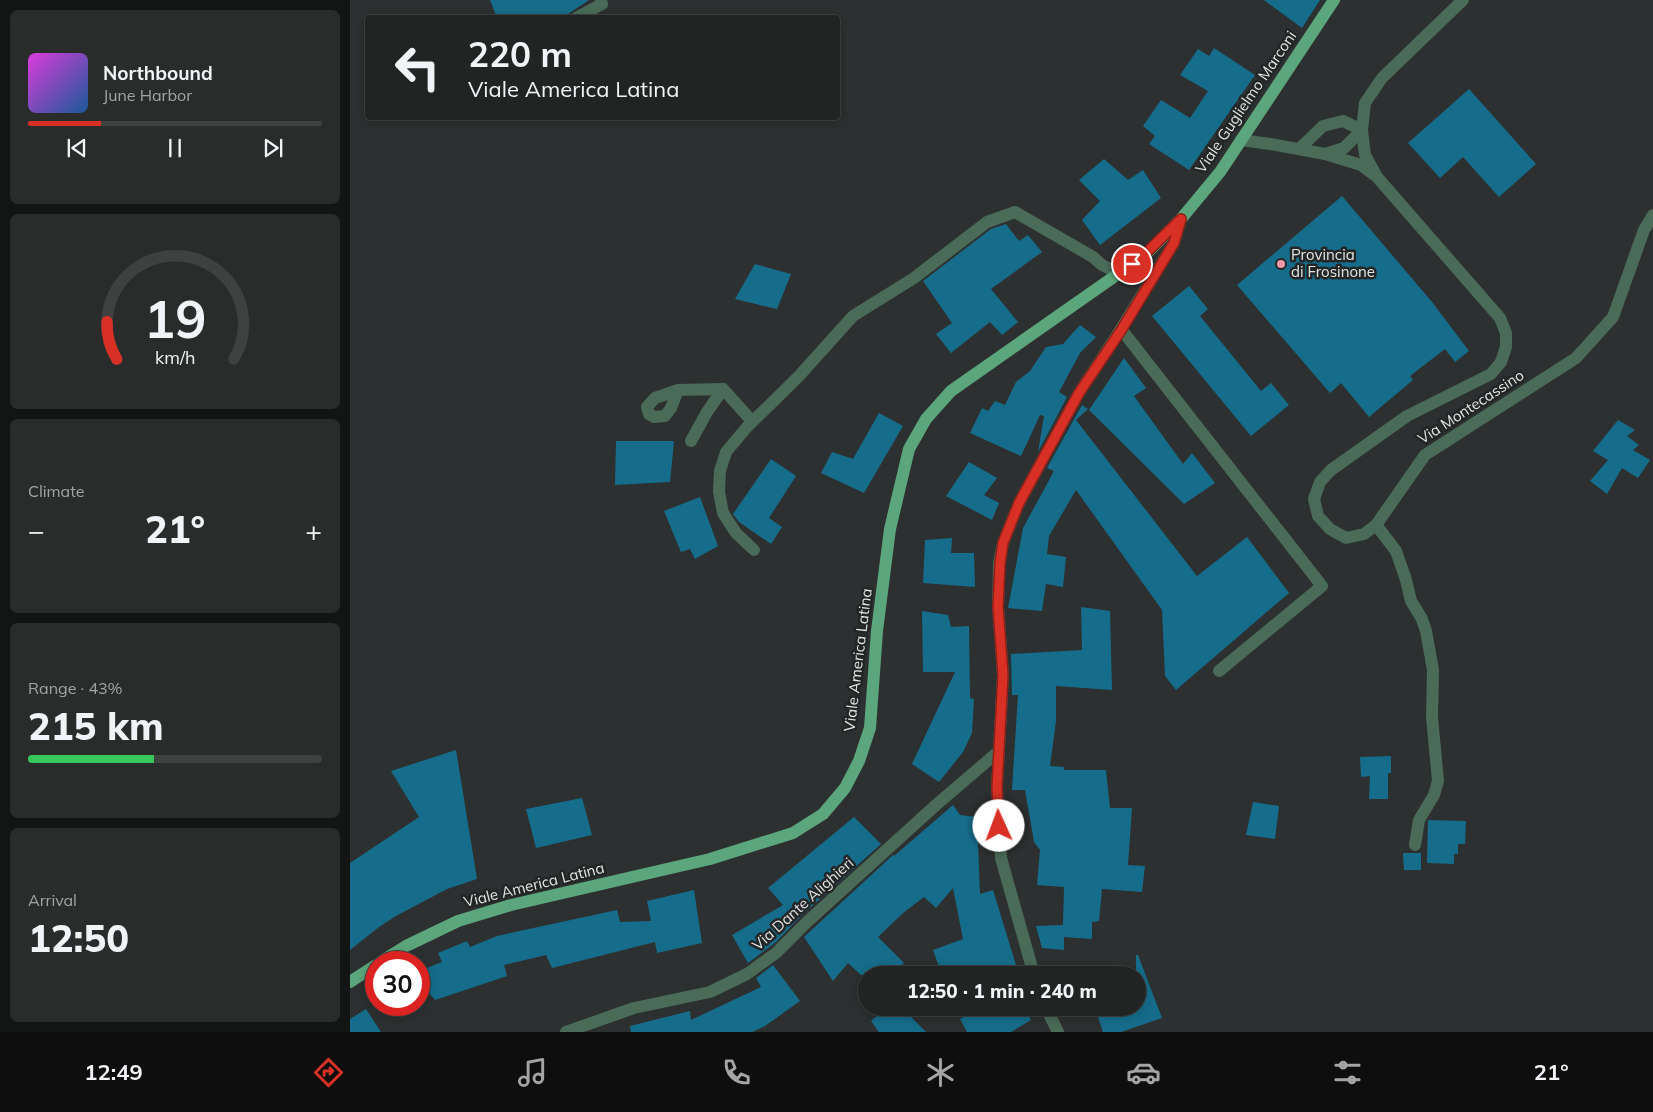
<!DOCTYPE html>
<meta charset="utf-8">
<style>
:root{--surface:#222424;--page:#2a2c2c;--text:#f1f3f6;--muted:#a2a4a6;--line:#3f4141;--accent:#d93025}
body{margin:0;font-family:Mulish,sans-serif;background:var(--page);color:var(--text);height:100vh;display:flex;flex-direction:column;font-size:19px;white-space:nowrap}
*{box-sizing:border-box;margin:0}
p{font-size:16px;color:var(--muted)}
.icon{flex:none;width:28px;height:28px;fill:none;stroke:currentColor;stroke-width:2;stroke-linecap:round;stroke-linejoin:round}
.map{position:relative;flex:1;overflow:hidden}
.details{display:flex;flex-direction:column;gap:10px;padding:10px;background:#131414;width:350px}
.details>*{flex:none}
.guide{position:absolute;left:15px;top:15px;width:475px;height:105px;border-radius:5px;box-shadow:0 2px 12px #0003,0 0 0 1px var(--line);background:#222424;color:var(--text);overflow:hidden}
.speed{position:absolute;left:15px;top:951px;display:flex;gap:10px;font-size:25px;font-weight:700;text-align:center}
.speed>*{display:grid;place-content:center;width:65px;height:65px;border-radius:50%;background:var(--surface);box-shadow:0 2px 12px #0003,0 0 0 1px var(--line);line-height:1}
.speed .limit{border:8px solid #d22;background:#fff;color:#111}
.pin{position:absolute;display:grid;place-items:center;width:42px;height:42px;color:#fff;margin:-21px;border:2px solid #fff;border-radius:50%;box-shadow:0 1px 5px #0007}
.me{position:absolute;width:55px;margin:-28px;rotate:358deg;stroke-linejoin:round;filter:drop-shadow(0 0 4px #0008)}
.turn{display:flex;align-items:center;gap:18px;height:105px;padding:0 20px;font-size:22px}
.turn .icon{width:65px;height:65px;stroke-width:2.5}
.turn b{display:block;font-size:35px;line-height:42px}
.big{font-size:38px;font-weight:800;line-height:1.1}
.details .card{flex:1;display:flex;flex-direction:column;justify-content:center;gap:8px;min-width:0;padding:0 18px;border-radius:8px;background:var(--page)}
.details .dial{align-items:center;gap:0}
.dial svg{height:130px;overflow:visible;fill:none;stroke:var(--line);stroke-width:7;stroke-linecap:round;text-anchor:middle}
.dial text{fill:var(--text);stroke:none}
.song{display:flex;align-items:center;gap:15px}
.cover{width:60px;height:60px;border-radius:8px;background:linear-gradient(135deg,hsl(300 70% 55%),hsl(210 70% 35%))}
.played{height:5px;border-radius:2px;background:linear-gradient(90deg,var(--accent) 25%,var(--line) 25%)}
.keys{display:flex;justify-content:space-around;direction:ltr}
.heat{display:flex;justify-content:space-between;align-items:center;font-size:28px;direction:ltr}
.charge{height:8px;border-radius:4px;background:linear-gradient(90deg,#34c759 43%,var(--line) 0)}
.trip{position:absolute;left:508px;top:966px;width:288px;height:50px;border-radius:25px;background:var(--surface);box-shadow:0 2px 12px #0003,0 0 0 1px var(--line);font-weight:800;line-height:50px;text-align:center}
.menu{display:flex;height:80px;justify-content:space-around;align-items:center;background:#0e0e0e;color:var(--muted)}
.menu .icon{width:35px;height:35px}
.menu .active{color:var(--accent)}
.menu b{font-size:22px;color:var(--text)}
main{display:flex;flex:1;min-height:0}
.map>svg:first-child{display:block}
.building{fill:#166d8b}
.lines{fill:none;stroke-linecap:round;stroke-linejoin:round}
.minor{stroke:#496b57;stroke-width:12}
.major{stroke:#5ca67d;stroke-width:12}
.route-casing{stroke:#8d1f18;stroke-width:12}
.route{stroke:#d93025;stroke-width:9}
.poi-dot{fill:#f39aac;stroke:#232626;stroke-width:2}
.labels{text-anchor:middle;stroke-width:5;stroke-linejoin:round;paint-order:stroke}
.street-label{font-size:15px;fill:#e4e6e6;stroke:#232626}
.poi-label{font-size:15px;fill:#e4e6e6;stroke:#232626;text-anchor:start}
</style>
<main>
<section class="details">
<div class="card">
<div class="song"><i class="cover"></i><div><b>Northbound</b><p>June Harbor</p></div></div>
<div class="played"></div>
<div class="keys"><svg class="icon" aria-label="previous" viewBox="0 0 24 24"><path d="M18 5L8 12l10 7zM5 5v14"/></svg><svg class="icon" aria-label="pause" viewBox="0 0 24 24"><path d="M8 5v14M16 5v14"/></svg><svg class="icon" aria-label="next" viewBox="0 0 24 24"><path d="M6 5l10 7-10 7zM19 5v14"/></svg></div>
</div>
<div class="card dial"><svg viewBox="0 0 100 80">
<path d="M14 69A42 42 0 1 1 86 69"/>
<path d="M14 69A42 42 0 0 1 8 46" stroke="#d93025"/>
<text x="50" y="56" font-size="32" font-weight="700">19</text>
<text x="50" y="72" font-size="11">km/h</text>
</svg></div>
<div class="card"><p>Climate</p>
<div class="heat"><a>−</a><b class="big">21°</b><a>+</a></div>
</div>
<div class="card"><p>Range · 43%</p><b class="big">215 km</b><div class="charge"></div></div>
<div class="card"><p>Arrival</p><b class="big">12:50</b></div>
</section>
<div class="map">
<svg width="1303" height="1032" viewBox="0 0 1303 1032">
<rect width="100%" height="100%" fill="#2d3030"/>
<!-- building -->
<g class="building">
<path d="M 140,0 L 239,0 L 212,18 L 147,18 Z"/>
<path d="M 914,0 L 970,0 L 952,28 Z"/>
<path d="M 864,48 L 905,75 L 839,170 L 799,144 L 805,136 L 793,126 L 811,100 L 840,118 L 858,91 L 830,75 L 848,49 L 859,56 Z"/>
<path d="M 1119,89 L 1186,164 L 1149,197 L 1113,157 L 1090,178 L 1058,143 Z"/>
<path d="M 754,159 L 778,180 L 793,170 L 811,198 L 750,245 L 732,220 L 750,201 L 729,180 Z"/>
<path d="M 992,196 L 1082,302 L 1119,351 L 1105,362 L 1095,349 L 1060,376 L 1063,380 L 1019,417 L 991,383 L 980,393 L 887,285 Z"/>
<path d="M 656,224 L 669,241 L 678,235 L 692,252 L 641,289 L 668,322 L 652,335 L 640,322 L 601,353 L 586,334 L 602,323 L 573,281 L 641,229 Z"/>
<path d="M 405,264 L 441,274 L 427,309 L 385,299 Z"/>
<path d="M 839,286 L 858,309 L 850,316 L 911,391 L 921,383 L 939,405 L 901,436 L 802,316 Z"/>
<path d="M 730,325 L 746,337 L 730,353 L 709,392 L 717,397 L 688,452 L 694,416 L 690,415 L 671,456 L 620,433 L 632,408 L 638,411 L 645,401 L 655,405 L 666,382 L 680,371 L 696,347 L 713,344 Z"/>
<path d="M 774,358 L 796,388 L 784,396 L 833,464 L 842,453 L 865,483 L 834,504 L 739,410 Z"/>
<path d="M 732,405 L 738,409 L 726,420 L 847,576 L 897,537 L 939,593 L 826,690 L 815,676 L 812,610 L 726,490 L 699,536 L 697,554 L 716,557 L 713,587 L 696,584 L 692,611 L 658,608 L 673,528 L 704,471 L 697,468 Z"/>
<path d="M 529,413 L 553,426 L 514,493 L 471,473 L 482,452 L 503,459 Z"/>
<path d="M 1268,420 L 1285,430 L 1277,436 L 1289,445 L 1283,450 L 1300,460 L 1288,478 L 1272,468 L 1257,494 L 1240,481 L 1258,460 L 1243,451 Z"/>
<path d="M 266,441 L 324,441 L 320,482 L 265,485 Z"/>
<path d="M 421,459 L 446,476 L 419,518 L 432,527 L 421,544 L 389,522 L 383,514 Z"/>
<path d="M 619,462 L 647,478 L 634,495 L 649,503 L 642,520 L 596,496 Z"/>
<path d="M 350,497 L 368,546 L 345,559 L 340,549 L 331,552 L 314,511 Z"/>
<path d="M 602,538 L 601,553 L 624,553 L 625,587 L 573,583 L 575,540 Z"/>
<path d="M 731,607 L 760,611 L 762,690 L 706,686 L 706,721 L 700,766 L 714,767 L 714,770 L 756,770 L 760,808 L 782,808 L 778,865 L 795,866 L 792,892 L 752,889 L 749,921 L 742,922 L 742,939 L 714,937 L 714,950 L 692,948 L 686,926 L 713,925 L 714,887 L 687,885 L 690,850 L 684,842 L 675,790 L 662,790 L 668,695 L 662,695 L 661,654 L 732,650 Z"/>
<path d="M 572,611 L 598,615 L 601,627 L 619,626 L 620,698 L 624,699 L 622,733 L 613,752 L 589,782 L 562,764 L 605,672 L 573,672 Z"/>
<path d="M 106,750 L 127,879 L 97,889 L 46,916 L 29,927 L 0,950 L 0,863 L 69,817 L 41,771 Z"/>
<path d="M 1041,756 L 1041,773 L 1038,773 L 1038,799 L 1019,799 L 1020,776 L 1011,777 L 1010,757 Z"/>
<path d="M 232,798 L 242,835 L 186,848 L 176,809 Z"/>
<path d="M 903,802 L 929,806 L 925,839 L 896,835 Z"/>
<path d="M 603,805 L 610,815 L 627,817 L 630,894 L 643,890 L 669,975 L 592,975 L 583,950 L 613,939 L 603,888 L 586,908 L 574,897 L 553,913 L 528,937 L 554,963 L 539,975 L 511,975 L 498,963 L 483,981 L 454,937 L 543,855 L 544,856 Z"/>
<path d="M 504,817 L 531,844 L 451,916 L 426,942 L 398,963 L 382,935 L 433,905 L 418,888 Z"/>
<path d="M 1078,820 L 1116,821 L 1115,844 L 1108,844 L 1108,854 L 1104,854 L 1104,864 L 1077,863 Z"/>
<path d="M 1053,853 L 1071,853 L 1071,870 L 1054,870 Z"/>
<path d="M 344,890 L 352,943 L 307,953 L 305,942 L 202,968 L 196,955 L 154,965 L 157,976 L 85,1000 L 69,981 L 69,971 L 92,962 L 88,953 L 117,941 L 120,947 L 147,936 L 267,910 L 270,922 L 301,921 L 297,901 Z"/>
<path d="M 786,955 L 788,955 L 812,1018 L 771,1032 L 753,1032 L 745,1008 L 786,1008 Z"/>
<path d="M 423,965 L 450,1001 L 415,1026 L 402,1032 L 281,1032 L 280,1026 L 340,1011 L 341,1020 L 411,987 L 406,978 Z"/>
<path d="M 537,1008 L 552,1008 L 576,1032 L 529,1032 L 521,1021 Z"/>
<path d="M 630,1008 L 675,1008 L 681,1020 L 661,1032 L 617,1032 L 610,1019 Z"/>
<path d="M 16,1009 L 31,1032 L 0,1032 L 0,1019 Z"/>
</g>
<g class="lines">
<!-- minor -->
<g class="minor">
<path d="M 226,18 L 252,4 L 251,0"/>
<path d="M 891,140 L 920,144 L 975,154 L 1011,165 L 1027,177 L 1150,318 L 1156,333 L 1156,347 L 1151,362 L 1141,374 L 1057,416 L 981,470 L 970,482 L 964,499 L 968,516 L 980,529 L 996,538 L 1014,534 L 1026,525 L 1075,455 L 1226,358 L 1263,317 L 1294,230 L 1303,215"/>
<path d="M 949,149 L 973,126 L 993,121 L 1012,130 L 1015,155 L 1026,175"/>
<path d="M 975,154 L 994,148 L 1012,130 L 1015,103 L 1032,78 L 1113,0"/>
<path d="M 771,329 L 972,586 L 869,671"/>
<path d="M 328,390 L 321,408 L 315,416 L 304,417 L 299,414 L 297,407 L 305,398 L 328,390 L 373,389 L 402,421"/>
<path d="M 341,441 L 357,412 L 373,389"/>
<path d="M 1026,525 L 1046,551 L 1056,580 L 1061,601 L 1072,619 L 1076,631 L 1083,670 L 1082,717 L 1088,781 L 1084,795 L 1069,820 L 1065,845"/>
<path d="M 404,550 L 386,533 L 373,513 L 369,492 L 370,471 L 376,452 L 397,427 L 449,376 L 503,316 L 564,278 L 637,222 L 665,212 L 743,257 L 752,265 L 768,273"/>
<path d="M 684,975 L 651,858 L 647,787 L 653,675 L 648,607 L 649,563 L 653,543 L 669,503 L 729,393 L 771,329 L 814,259 L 824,243 L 831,219"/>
<path d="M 696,1008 L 708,1032"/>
<path d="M 216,1032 L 284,1008 L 360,992 L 397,974 L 426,953 L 457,922 L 586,805 L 649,751"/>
</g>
<!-- major -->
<g class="major">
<path d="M 30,962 L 56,946 L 108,921 L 161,905 L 360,859 L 443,833 L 473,814 L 495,788 L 509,761 L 520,728 L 527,631 L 540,529 L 559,449 L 576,419 L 601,391 L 795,255 L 831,219 L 870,172 L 984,0"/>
<path d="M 0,982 L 26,965"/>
</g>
</g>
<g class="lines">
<defs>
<path id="route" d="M 649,826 L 647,787 L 653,675 L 648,607 L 650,563 L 653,543 L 669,503 L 729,393 L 772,329 L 824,243 L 831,219 L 795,254 L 782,264"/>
</defs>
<!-- route casing -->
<use href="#route" class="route-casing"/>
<!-- route -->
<use href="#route" class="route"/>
</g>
<!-- markers -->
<circle class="poi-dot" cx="931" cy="264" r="5"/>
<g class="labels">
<!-- street labels -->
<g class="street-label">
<text transform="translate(896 102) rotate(-56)" y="5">Viale Guglielmo Marconi</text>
<text transform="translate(1121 407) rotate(-33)" y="5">Via Montecassino</text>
<text transform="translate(508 660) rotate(-83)" y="5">Viale America Latina</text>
<text transform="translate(184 885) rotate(-14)" y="5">Viale America Latina</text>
<text transform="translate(453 904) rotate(-42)" y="5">Via Dante Alighieri</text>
</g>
<!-- poi labels -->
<g class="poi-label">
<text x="941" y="260">Provincia<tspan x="941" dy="17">di Frosinone</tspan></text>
</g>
</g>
</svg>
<div class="speed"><div class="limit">30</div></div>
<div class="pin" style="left:782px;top:264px;background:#d93025"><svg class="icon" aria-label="arrive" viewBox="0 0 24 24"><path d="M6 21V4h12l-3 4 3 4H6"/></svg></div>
<svg class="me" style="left:649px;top:826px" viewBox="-20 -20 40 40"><circle r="19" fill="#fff"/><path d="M0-13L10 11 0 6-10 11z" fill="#d93025"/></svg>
<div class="trip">12:50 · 1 min · 240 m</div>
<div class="guide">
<div class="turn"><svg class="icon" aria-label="left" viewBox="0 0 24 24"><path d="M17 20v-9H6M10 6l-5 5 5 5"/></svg><div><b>220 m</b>Viale America Latina</div></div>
</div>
</div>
</main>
<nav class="menu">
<b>12:49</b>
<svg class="icon active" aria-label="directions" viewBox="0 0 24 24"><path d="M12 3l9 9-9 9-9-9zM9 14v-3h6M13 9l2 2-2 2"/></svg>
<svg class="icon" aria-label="music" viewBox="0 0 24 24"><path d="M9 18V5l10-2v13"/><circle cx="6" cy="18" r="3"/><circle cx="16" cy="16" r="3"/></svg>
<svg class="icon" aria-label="phone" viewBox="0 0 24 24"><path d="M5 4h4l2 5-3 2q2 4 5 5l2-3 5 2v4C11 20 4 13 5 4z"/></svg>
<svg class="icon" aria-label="climate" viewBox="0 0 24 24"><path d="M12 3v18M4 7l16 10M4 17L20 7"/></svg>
<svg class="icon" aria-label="car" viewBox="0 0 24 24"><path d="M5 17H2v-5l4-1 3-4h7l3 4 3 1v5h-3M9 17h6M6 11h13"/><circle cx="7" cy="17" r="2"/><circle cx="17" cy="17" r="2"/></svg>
<svg class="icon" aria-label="filters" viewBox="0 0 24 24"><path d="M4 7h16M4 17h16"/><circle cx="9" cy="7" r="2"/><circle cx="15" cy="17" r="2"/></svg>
<b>21°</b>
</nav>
